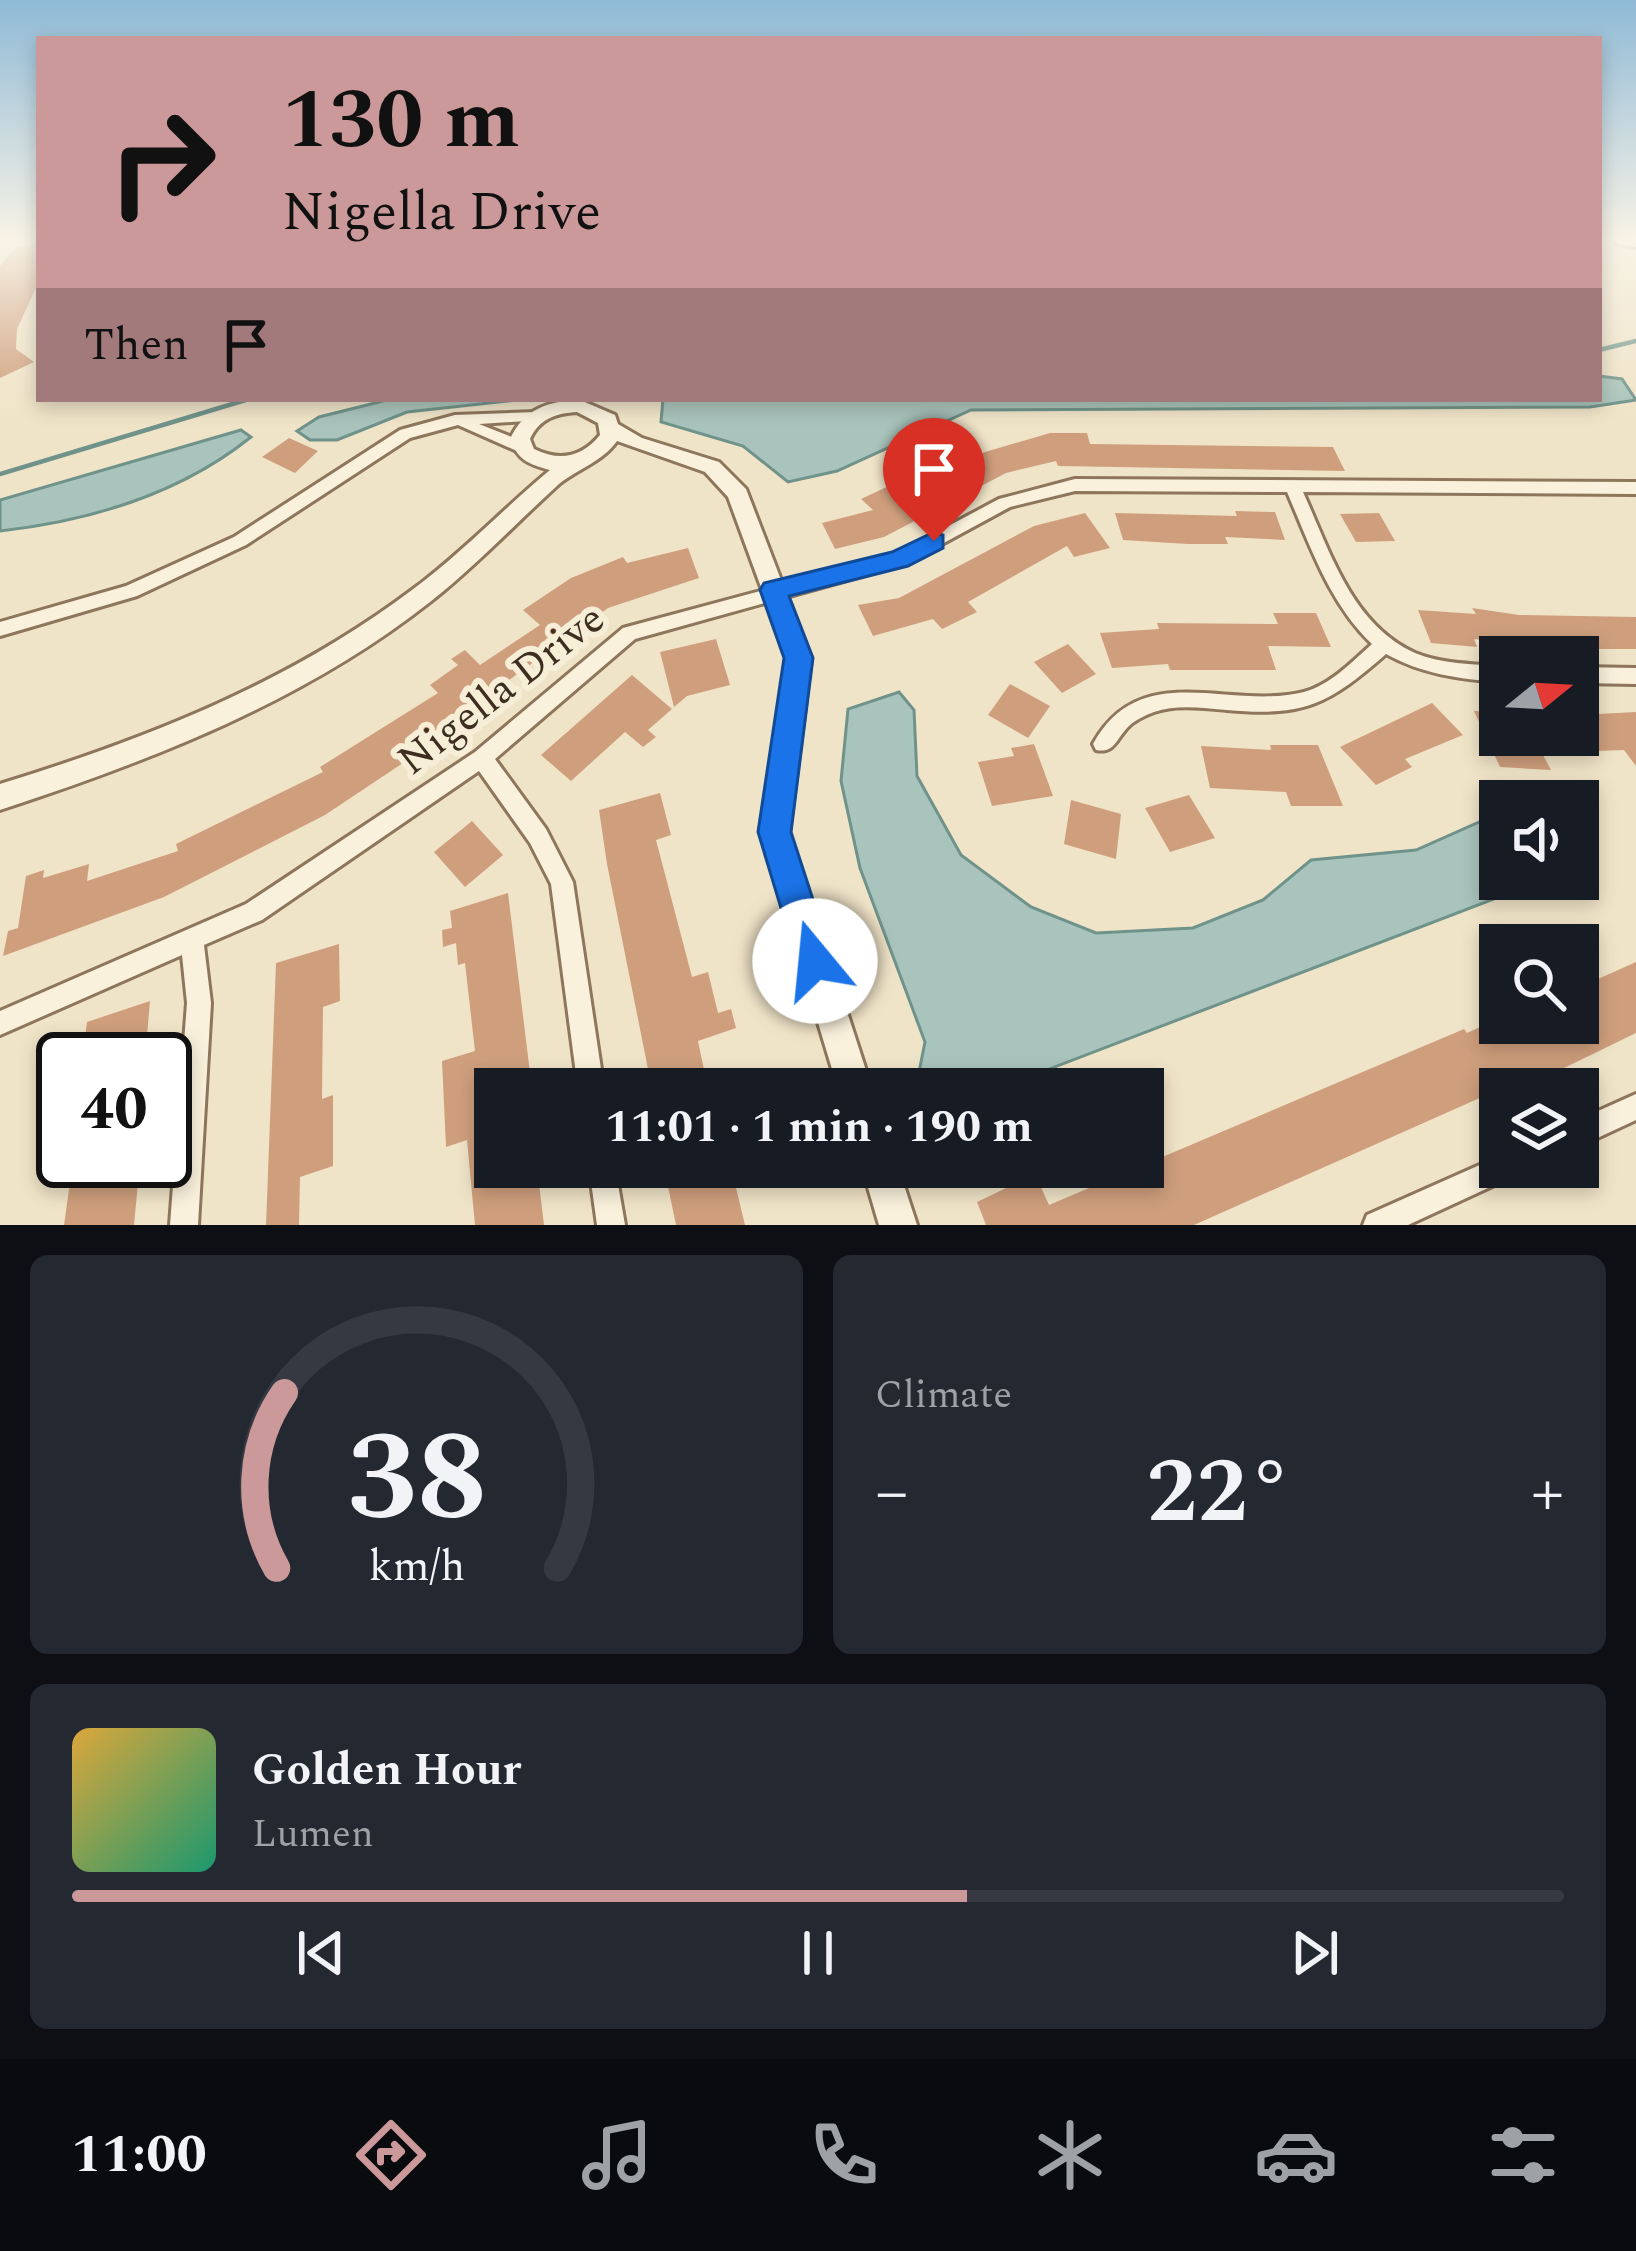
<!DOCTYPE html>
<meta charset="utf-8">
<style>
:root{--surface:#171b24;--page:#242831;--text:#f1f3f6;--muted:#9ea1a6;--line:#363941;--accent:#cc999b}
body{margin:0;font-family:Spectral,serif;background:var(--page);color:var(--text);height:100vh;display:flex;flex-direction:column;font-size:45px;white-space:nowrap}
*{box-sizing:border-box;margin:0}
p{font-size:39px;color:var(--muted)}
.icon{flex:none;width:66px;height:66px;fill:none;stroke:currentColor;stroke-width:2;stroke-linecap:round;stroke-linejoin:round}
.map{position:relative;height:1225px;overflow:hidden}
.side{display:flex;flex-direction:column;gap:30px;padding:30px;background:#0d0f14;flex:1}
.side>*{flex:none}
.banner{position:absolute;left:36px;top:36px;width:1566px;height:366px;border-radius:0px;box-shadow:0 6px 18px #0003;background:#cc999b;color:#111;overflow:hidden}
.needle{width:78px;rotate:72deg}
.tools{position:absolute;left:1479px;top:636px;display:grid;gap:24px}
.tools a{display:grid;place-items:center;width:120px;height:120px;border-radius:0px;background:var(--surface);box-shadow:0 6px 18px #0003;font-size:60px}
.speed{position:absolute;left:36px;top:1032px;display:flex;gap:24px;font-size:60px;font-weight:700;text-align:center}
.speed>*{display:grid;place-content:center;width:156px;height:156px;border-radius:50%;background:var(--surface);box-shadow:0 6px 18px #0003;line-height:1}
.speed .limit{border:6px solid #111;border-radius:18px;background:#fff;color:#111}
.pin{position:absolute;display:grid;place-items:center;width:102px;height:102px;color:#fff;margin:-123px -51px;border-radius:50% 50% 50% 0;rotate:-45deg;box-shadow:0 0 12px #0007}
.pin .icon{rotate:45deg}
.me{position:absolute;width:132px;margin:-66px;rotate:343deg;stroke-linejoin:round;filter:drop-shadow(0 0 9px #0008)}
.turn{display:flex;align-items:center;gap:42px;height:252px;padding:0 48px;font-size:54px}
.turn .icon{width:156px;height:156px;stroke-width:2.5}
.turn b{display:block;font-size:84px;line-height:102px}
.then{display:flex;align-items:center;height:114px;padding:0 48px;background:#0003;gap:24px;font-size:45px}
.big{font-size:90px;font-weight:700;line-height:1.1}
.side .card{flex:1;display:flex;flex-direction:column;justify-content:center;gap:18px;min-width:0;padding:0 42px;border-radius:18px;background:var(--page)}
.side .dial{align-items:center;gap:0}
.dial svg{height:312px;overflow:visible;fill:none;stroke:var(--line);stroke-width:7;stroke-linecap:round;text-anchor:middle}
.dial text{fill:var(--text);stroke:none}
.song{display:flex;align-items:center;gap:36px}
.cover{width:144px;height:144px;border-radius:18px;background:linear-gradient(135deg,hsl(40 70% 55%),hsl(160 70% 35%))}
.played{height:12px;border-radius:6px;background:linear-gradient(90deg,var(--accent) 60%,var(--line) 60%)}
.keys{display:flex;justify-content:space-around;direction:ltr}
.heat{display:flex;justify-content:space-between;align-items:center;font-size:66px;direction:ltr}
.side .tiles{flex:1;display:grid;gap:30px;grid-template-columns:1fr 1fr}
.card:last-child{grid-column:span 2}
.trip{position:absolute;left:474px;top:1068px;width:690px;height:120px;border-radius:0px;background:var(--surface);box-shadow:0 6px 18px #0003;font-weight:700;line-height:120px;text-align:center}
.menu{display:flex;height:192px;justify-content:space-around;align-items:center;background:#090b0e;color:var(--muted)}
.menu .icon{width:84px;height:84px}
.menu .on{color:var(--accent)}
.menu b{font-size:54px;color:var(--text)}
.map>svg:first-child{display:block}
.water{fill:#a9c4bc;stroke:#6f938a;stroke-width:3}
.lines{fill:none;stroke-linecap:round;stroke-linejoin:round}
.stream{stroke:#6f938a;stroke-width:4.5}
.building{fill:#cf9f7d}
.minor-casing{stroke:#8d765c;stroke-width:6}
.tertiary-casing{stroke:#8d765c;stroke-width:6}
.minor{fill:#faf1dc;fill-rule:evenodd}
.tertiary{fill:#faf1dc;fill-rule:evenodd}
.route{fill:#1a73e8;stroke:#114b97;stroke-width:3}
.labels{text-anchor:middle;stroke-width:12;stroke-linejoin:round;paint-order:stroke}
.street-label{font-size:42px;fill:#3d2e20;stroke:#f7eed8}
</style>
<div class="map">
<svg width="1636" height="1225" viewBox="0 0 1636 1225">
<rect width="100%" height="100%" fill="#f0e4c8"/>
<!-- water -->
<g class="water">
<path d="M 1599,376 L 1622,379 L 1636,400 L 1590,407 L 971,410 L 837,471 L 788,482 L 743,446 L 661,422 L 663,399 L 1599,399 Z"/>
<path d="M 391,399 L 527,399 L 407,412 L 337,440 L 310,440 L 297,431 L 319,417 Z"/>
<path d="M 241,430 L 251,437 C 180,494 89,521 0,531 L 0,500 Z"/>
<path d="M 899,692 L 914,710 L 917,776 L 961,855 L 1031,907 L 1096,933 L 1193,928 L 1263,900 L 1311,860 L 1416,850 L 1486,819 L 1500,819 L 1500,879 L 1546,879 L 997,1089 L 930,1089 L 918,1077 L 925,1042 L 860,868 L 841,781 L 848,709 Z"/>
</g>
<g class="lines">
<!-- stream -->
<g class="stream">
<path d="M 1599,350 L 1636,341"/>
<path d="M 0,474 L 249,399"/>
</g>
</g>
<!-- building -->
<g class="building">
<path d="M 39,245 L 39,281 L 17,329 L 16,349 L 34,362 L 0,378 L 0,266 L 16,247 Z"/>
<path d="M 1050,433 L 1087,433 L 1090,444 L 1333,447 L 1345,471 L 1058,466 L 1056,461 L 1006,473 L 884,537 L 835,549 L 822,523 L 873,510 L 861,499 L 893,484 L 903,494 L 985,452 Z"/>
<path d="M 289,438 L 318,451 L 295,473 L 262,457 Z"/>
<path d="M 1235,511 L 1275,512 L 1285,540 L 1225,537 L 1228,544 L 1188,544 L 1123,540 L 1115,513 L 1237,516 Z"/>
<path d="M 1085,513 L 1110,548 L 1074,557 L 1067,546 L 968,602 L 977,612 L 942,629 L 933,619 L 873,636 L 858,605 L 899,598 L 1034,526 Z"/>
<path d="M 1379,513 L 1395,541 L 1356,542 L 1340,514 Z"/>
<path d="M 688,548 L 699,578 L 608,608 L 502,685 L 506,689 L 451,731 L 325,815 L 164,897 L 3,956 L 8,931 L 18,928 L 26,876 L 44,870 L 43,878 L 89,864 L 87,881 L 178,851 L 176,844 L 323,772 L 320,767 L 438,693 L 430,685 L 458,665 L 451,659 L 465,650 L 480,665 L 540,625 L 523,610 L 571,578 L 623,557 L 627,563 Z"/>
<path d="M 1472,608 L 1519,615 L 1636,617 L 1636,649 L 1555,649 L 1474,639 L 1477,647 L 1431,643 L 1418,610 L 1476,614 Z"/>
<path d="M 1273,613 L 1316,613 L 1331,647 L 1268,646 L 1276,670 L 1170,670 L 1168,664 L 1112,668 L 1100,633 L 1159,629 L 1157,623 L 1278,624 Z"/>
<path d="M 716,639 L 730,685 L 687,696 L 674,707 L 660,652 Z"/>
<path d="M 1068,644 L 1096,674 L 1062,693 L 1034,662 Z"/>
<path d="M 632,675 L 672,709 L 648,730 L 656,737 L 643,747 L 625,732 L 571,781 L 541,755 Z"/>
<path d="M 1010,684 L 1050,706 L 1028,738 L 988,715 Z"/>
<path d="M 1432,703 L 1463,735 L 1405,759 L 1412,767 L 1376,785 L 1340,747 Z"/>
<path d="M 1474,711 L 1500,712 L 1500,735 L 1578,735 L 1578,715 L 1636,712 L 1636,766 L 1624,750 L 1542,753 L 1551,770 L 1500,767 Z"/>
<path d="M 1034,744 L 1053,796 L 992,806 L 978,762 L 1014,756 L 1011,748 Z"/>
<path d="M 1270,745 L 1318,745 L 1343,806 L 1291,806 L 1286,792 L 1210,788 L 1201,746 L 1271,750 Z"/>
<path d="M 660,793 L 671,835 L 656,840 L 692,977 L 708,972 L 718,1013 L 731,1009 L 736,1028 L 698,1041 L 708,1089 L 652,1089 L 607,864 L 599,810 Z"/>
<path d="M 1189,795 L 1215,838 L 1170,852 L 1145,808 Z"/>
<path d="M 1071,800 L 1121,814 L 1116,859 L 1064,844 Z"/>
<path d="M 472,821 L 503,855 L 465,887 L 434,852 Z"/>
<path d="M 508,893 L 532,1089 L 495,1089 L 495,1167 L 537,1167 L 544,1225 L 475,1225 L 467,1140 L 446,1147 L 442,1061 L 475,1051 L 465,963 L 458,965 L 456,943 L 443,947 L 442,930 L 452,928 L 450,911 Z"/>
<path d="M 339,944 L 340,1001 L 323,1007 L 322,1099 L 333,1095 L 333,1166 L 300,1177 L 299,1225 L 266,1225 L 276,963 Z"/>
<path d="M 1636,962 L 1636,1033 L 1529,1085 L 1525,1080 L 1500,1089 L 1194,1225 L 986,1225 L 977,1202 L 1035,1174 L 1049,1205 L 1464,1029 L 1467,1033 L 1500,1018 L 1500,1023 L 1578,1023 L 1578,969 L 1589,983 Z"/>
<path d="M 150,1001 L 145,1059 L 82,1059 L 87,1022 Z"/>
<path d="M 73,1161 L 140,1161 L 134,1225 L 64,1225 Z"/>
<path d="M 706,1167 L 731,1167 L 745,1225 L 676,1225 L 667,1182 Z"/>
</g>
<g class="lines">
<defs>
<g id="minor">
<path d="M 1615,241 L 1636,241 L 1636,247 L 1617,244 Z"/>
<path d="M 536,412 L 543,417 L 541,420 L 479,424 L 527,443 L 527,451 L 517,451 L 458,425 L 410,438 L 246,545 L 137,596 L 0,636 L 0,622 L 126,586 L 234,537 L 400,430 L 455,415 Z"/>
<path d="M 1075,479 L 1636,482 L 1636,494 L 1303,492 C 1330,551 1351,624 1415,653 C 1442,664 1472,664 1500,666 L 1500,682 C 1459,679 1422,674 1386,654 C 1329,704 1305,717 1227,710 C 1203,708 1177,704 1154,712 C 1146,715 1135,720 1129,726 C 1117,737 1115,754 1096,750 L 1093,744 C 1141,657 1229,711 1304,692 C 1330,685 1352,662 1372,644 C 1329,603 1310,545 1287,492 L 1075,491 L 1010,507 L 905,564 L 635,639 L 495,759 L 546,829 L 573,882 L 604,1089 L 578,1089 L 551,884 L 530,843 L 479,771 L 262,920 L 204,945 L 211,1003 L 198,1225 L 170,1225 L 187,1003 L 182,955 L 0,1035 L 0,1011 L 246,904 L 475,752 L 623,628 L 894,555 L 999,499 Z"/>
<path d="M 1578,667 L 1636,668 L 1636,684 L 1578,683 Z"/>
<path d="M 1636,1094 L 1636,1120 L 1578,1147 L 1578,1120 Z"/>
<path d="M 1500,1156 L 1500,1167 L 1518,1167 L 1514,1176 L 1408,1225 L 1363,1225 L 1367,1215 Z"/>
<path d="M 589,1167 L 615,1167 L 625,1225 L 597,1225 Z"/>
</g>
<g id="tertiary">
<path d="M 580,400 L 615,415 L 618,424 L 642,438 L 719,462 L 746,489 L 811,658 L 789,833 L 872,1089 L 838,1089 L 761,833 L 787,658 L 728,497 L 705,472 L 617,441 C 602,462 579,468 559,484 C 516,523 476,566 430,602 C 303,702 152,760 0,810 L 0,784 C 146,739 289,683 412,590 C 461,554 503,509 550,470 C 528,464 518,460 510,439 C 524,409 548,401 580,400 ZM 577,412 L 598,423 L 600,435 C 582,457 560,462 534,449 L 530,439 C 539,419 556,413 577,412 Z"/>
<path d="M 862,1167 L 898,1167 L 917,1225 L 879,1225 Z"/>
</g>
</defs>
<!-- minor casing -->
<use href="#minor" class="minor-casing"/>
<!-- tertiary casing -->
<use href="#tertiary" class="tertiary-casing"/>
<!-- minor -->
<use href="#minor" class="minor"/>
<!-- tertiary -->
<use href="#tertiary" class="tertiary"/>
</g>
<!-- sky -->
<linearGradient id="sky" x2="0" y2="1"><stop stop-color="#8fbad6"/><stop offset="0.58" stop-color="#f8f3e6"/><stop offset="1" stop-color="#f8f3e6" stop-opacity="0"/></linearGradient>
<rect width="1636" height="413" fill="url(#sky)"/>
<!-- route -->
<path class="route" d="M 934,532 L 943,535 L 943,548 L 908,566 L 789,596 L 813,658 L 791,832 L 833,961 L 827,974 L 815,979 L 802,974 L 797,961 L 758,832 L 784,658 L 760,590 L 764,583 L 892,552 Z"/>
<g class="labels">
<!-- street labels -->
<g class="street-label">
<text transform="translate(500 688) rotate(-38)" y="15">Nigella Drive</text>
</g>
</g>
</svg>
<div class="tools">
<a><svg class="needle" viewBox="-14 -14 28 28"><path d="M0-13l5 13h-10z" fill="#e53935"/><path d="M0 13l5-13h-10z" fill="#9ea1a6"/></svg></a>
<a><svg class="icon" aria-label="sound" viewBox="0 0 24 24"><path d="M4 9h4l5-4v14l-5-4H4zM17 9q2 3 0 6"/></svg></a>
<a><svg class="icon" aria-label="search" viewBox="0 0 24 24"><circle cx="10" cy="10" r="6"/><path d="M15 15l6 6"/></svg></a>
<a><svg class="icon" aria-label="layers" viewBox="0 0 24 24"><path d="M12 4l9 5-9 5-9-5zM3 14l9 5 9-5"/></svg></a>
</div>
<div class="speed"><div class="limit">40</div></div>
<div class="pin" style="left:934px;top:541px;background:#d93025"><svg class="icon" aria-label="arrive" viewBox="0 0 24 24"><path d="M6 21V4h12l-3 4 3 4H6"/></svg></div>
<svg class="me" style="left:815px;top:961px" viewBox="-20 -20 40 40"><circle r="19" fill="#fff"/><path d="M0-13L10 11 0 6-10 11z" fill="#1a73e8"/></svg>
<div class="trip">11:01 · 1 min · 190 m</div>
<div class="banner">
<div class="turn"><svg class="icon" aria-label="right" viewBox="0 0 24 24"><path d="M7 20v-9h11M14 6l5 5-5 5"/></svg><div><b>130 m</b>Nigella Drive</div></div>
<div class="then">Then<svg class="icon" aria-label="arrive" viewBox="0 0 24 24"><path d="M6 21V4h12l-3 4 3 4H6"/></svg></div>
</div>
</div>
<section class="side">
<div class="tiles">
<div class="card dial"><svg viewBox="0 0 100 80">
<path d="M14 69A42 42 0 1 1 86 69"/>
<path d="M14 69A42 42 0 0 1 16 24" stroke="#cc999b"/>
<text x="50" y="56" font-size="32" font-weight="700">38</text>
<text x="50" y="72" font-size="11">km/h</text>
</svg></div>
<div class="card"><p>Climate</p>
<div class="heat"><a>−</a><b class="big">22°</b><a>+</a></div>
</div>
<div class="card">
<div class="song"><i class="cover"></i><div><b>Golden Hour</b><p>Lumen</p></div></div>
<div class="played"></div>
<div class="keys"><svg class="icon" aria-label="previous" viewBox="0 0 24 24"><path d="M18 5L8 12l10 7zM5 5v14"/></svg><svg class="icon" aria-label="pause" viewBox="0 0 24 24"><path d="M8 5v14M16 5v14"/></svg><svg class="icon" aria-label="next" viewBox="0 0 24 24"><path d="M6 5l10 7-10 7zM19 5v14"/></svg></div>
</div>
</div>
</section>
<nav class="menu">
<b>11:00</b>
<svg class="icon on" aria-label="directions" viewBox="0 0 24 24"><path d="M12 3l9 9-9 9-9-9zM9 14v-3h6M13 9l2 2-2 2"/></svg>
<svg class="icon" aria-label="music" viewBox="0 0 24 24"><path d="M9 18V5l10-2v13"/><circle cx="6" cy="18" r="3"/><circle cx="16" cy="16" r="3"/></svg>
<svg class="icon" aria-label="phone" viewBox="0 0 24 24"><path d="M5 4h4l2 5-3 2q2 4 5 5l2-3 5 2v4C11 20 4 13 5 4z"/></svg>
<svg class="icon" aria-label="climate" viewBox="0 0 24 24"><path d="M12 3v18M4 7l16 10M4 17L20 7"/></svg>
<svg class="icon" aria-label="car" viewBox="0 0 24 24"><path d="M5 17H2v-5l4-1 3-4h7l3 4 3 1v5h-3M9 17h6M6 11h13"/><circle cx="7" cy="17" r="2"/><circle cx="17" cy="17" r="2"/></svg>
<svg class="icon" aria-label="filters" viewBox="0 0 24 24"><path d="M4 7h16M4 17h16"/><circle cx="9" cy="7" r="2"/><circle cx="15" cy="17" r="2"/></svg>
</nav>
